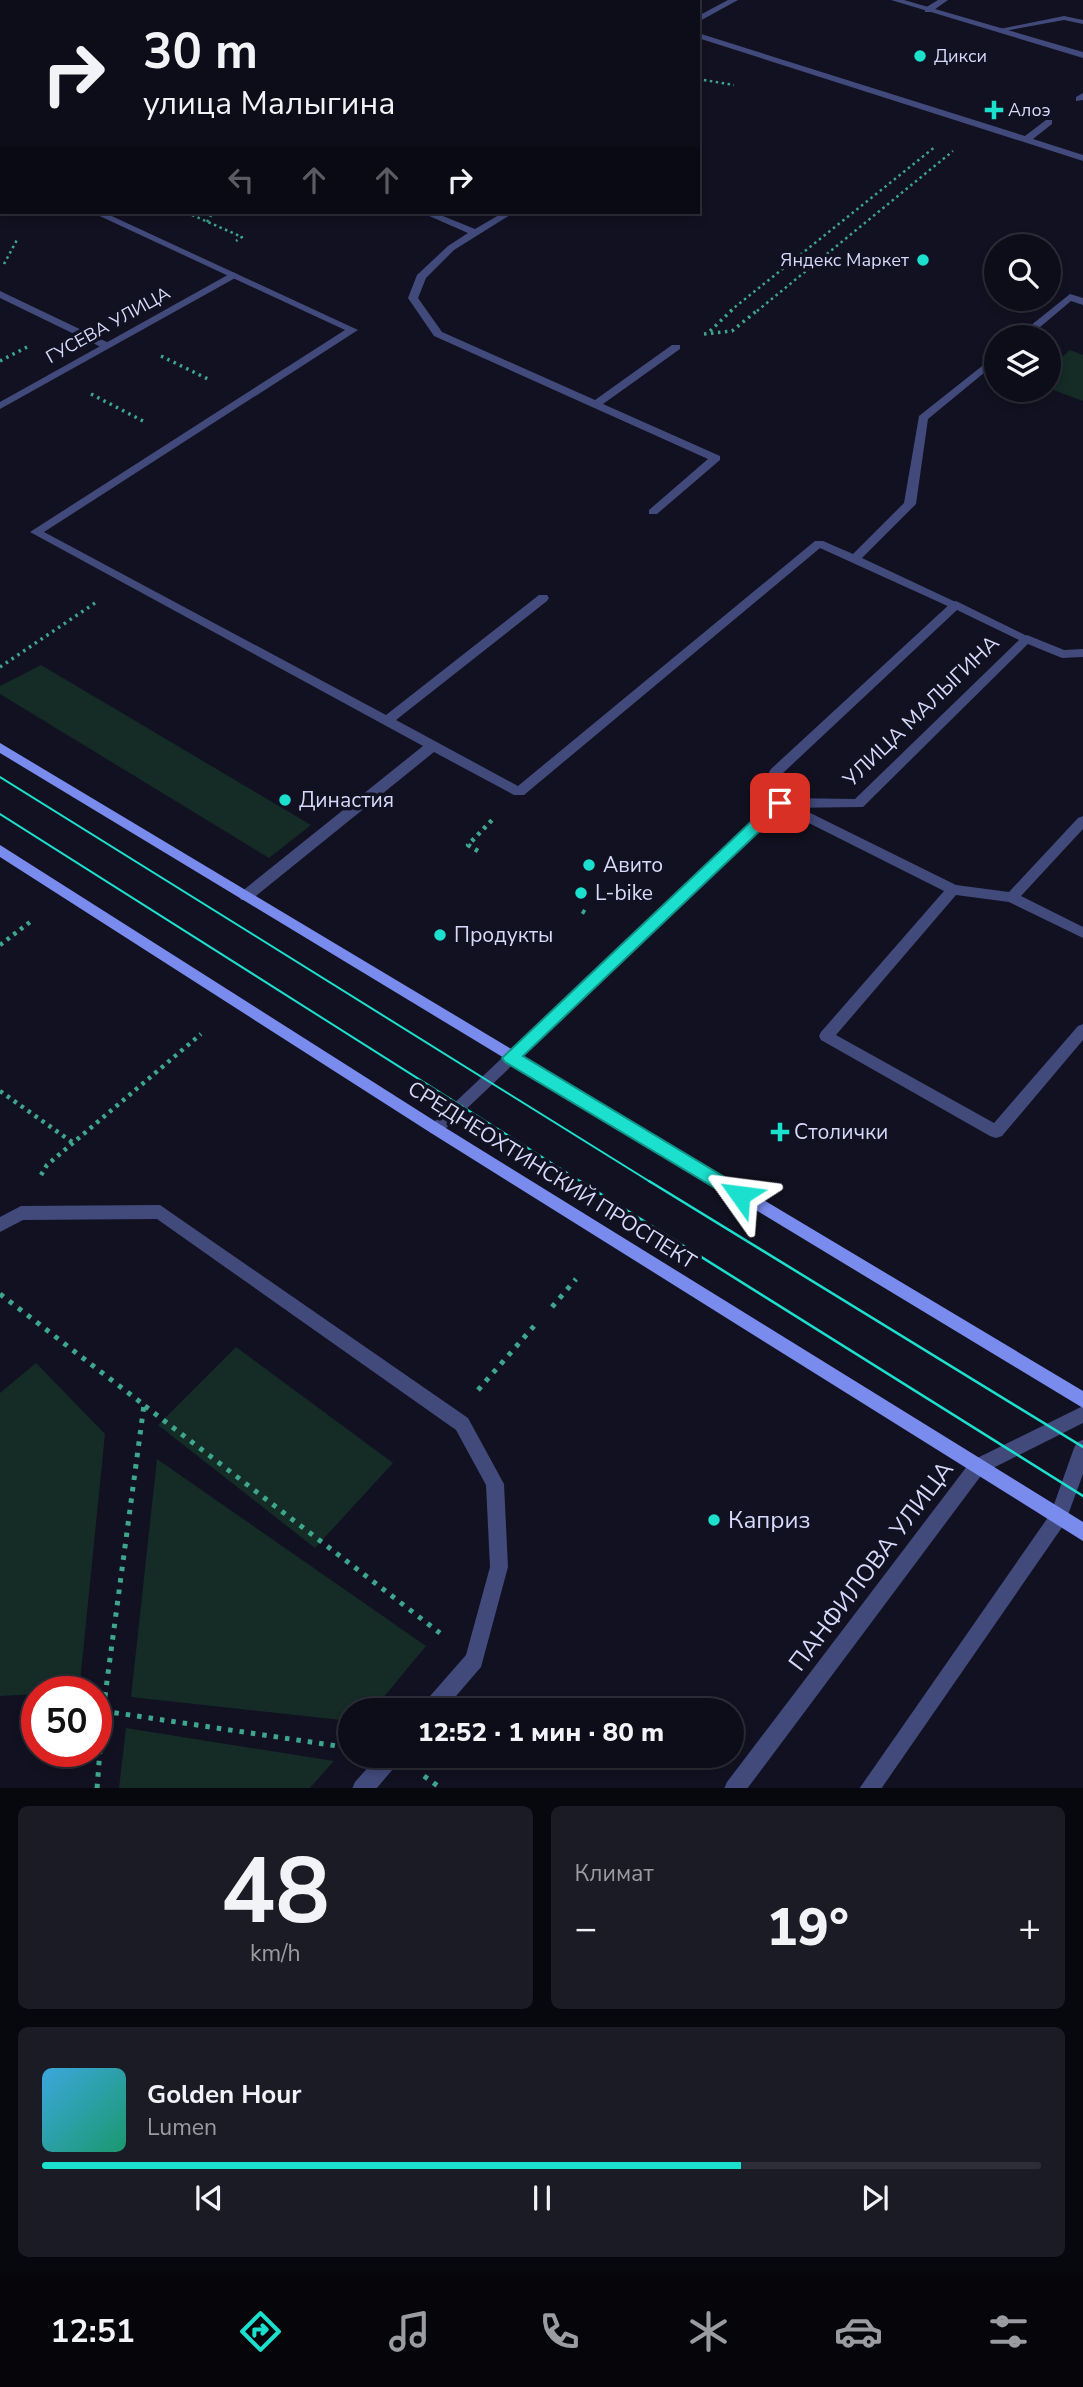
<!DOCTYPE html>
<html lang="ru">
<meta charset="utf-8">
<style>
:root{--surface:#0d0d19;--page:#1b1b26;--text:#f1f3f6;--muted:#9a9ca2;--line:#2d2d38;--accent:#1ce0ce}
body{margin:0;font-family:"Nunito Sans",sans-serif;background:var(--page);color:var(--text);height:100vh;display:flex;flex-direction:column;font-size:26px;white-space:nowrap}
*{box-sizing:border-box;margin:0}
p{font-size:23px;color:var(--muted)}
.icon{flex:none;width:38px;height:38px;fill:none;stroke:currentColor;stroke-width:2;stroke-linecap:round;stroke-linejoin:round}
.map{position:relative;height:1788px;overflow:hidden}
.panel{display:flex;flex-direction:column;gap:18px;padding:18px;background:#07070e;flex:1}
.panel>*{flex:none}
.banner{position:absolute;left:0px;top:0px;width:700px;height:214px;box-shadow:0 4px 10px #0003,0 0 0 2px var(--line);background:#0d0d19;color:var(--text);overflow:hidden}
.fabs{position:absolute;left:984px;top:234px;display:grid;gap:14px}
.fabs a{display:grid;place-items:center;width:77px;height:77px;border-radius:50%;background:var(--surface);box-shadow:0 4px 10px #0003,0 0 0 2px var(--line);font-size:35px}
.speed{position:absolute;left:21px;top:1676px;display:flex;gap:14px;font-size:35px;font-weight:700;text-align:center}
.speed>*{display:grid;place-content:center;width:91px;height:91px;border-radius:50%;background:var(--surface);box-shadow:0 4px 10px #0003,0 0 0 2px var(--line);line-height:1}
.speed .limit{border:10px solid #d22;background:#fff;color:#111}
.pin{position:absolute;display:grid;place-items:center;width:60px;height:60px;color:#fff;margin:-30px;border-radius:14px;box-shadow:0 4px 10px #0006}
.me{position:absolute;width:77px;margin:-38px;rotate:301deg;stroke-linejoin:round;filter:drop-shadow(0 0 5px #0008)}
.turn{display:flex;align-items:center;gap:24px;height:147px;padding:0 28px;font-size:32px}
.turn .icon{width:91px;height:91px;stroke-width:2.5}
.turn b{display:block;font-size:49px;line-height:60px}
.lanes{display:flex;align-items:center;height:66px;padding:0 28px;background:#0003;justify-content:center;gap:35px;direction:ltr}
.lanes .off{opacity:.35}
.big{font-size:52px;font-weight:800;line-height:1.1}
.panel .widget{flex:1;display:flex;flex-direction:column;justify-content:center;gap:10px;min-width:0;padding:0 24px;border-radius:10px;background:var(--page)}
.panel .dial{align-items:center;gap:0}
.dial b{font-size:91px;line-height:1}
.song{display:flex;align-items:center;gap:21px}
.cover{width:84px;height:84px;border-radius:10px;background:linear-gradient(135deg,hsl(200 70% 55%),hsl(160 70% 35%))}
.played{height:7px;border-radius:4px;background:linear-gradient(90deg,var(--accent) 70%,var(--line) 70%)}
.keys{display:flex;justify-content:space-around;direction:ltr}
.heat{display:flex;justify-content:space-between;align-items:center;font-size:38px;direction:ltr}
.panel .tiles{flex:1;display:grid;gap:18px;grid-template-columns:1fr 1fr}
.widget:last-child{grid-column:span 2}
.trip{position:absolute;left:338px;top:1698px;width:406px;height:70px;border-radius:35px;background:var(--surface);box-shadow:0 4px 10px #0003,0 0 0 2px var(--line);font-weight:800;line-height:70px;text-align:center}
.dock{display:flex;height:112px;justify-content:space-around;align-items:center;background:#05050a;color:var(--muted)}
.dock .icon{width:49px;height:49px}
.dock .on{color:var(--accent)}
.dock b{font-size:32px;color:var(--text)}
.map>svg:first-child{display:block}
.green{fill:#142b26}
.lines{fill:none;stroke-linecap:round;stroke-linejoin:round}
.path-far3{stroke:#3ea68c;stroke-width:2.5;stroke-dasharray:2.5 3.5;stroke-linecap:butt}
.path-far2{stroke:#3ea68c;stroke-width:3.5;stroke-dasharray:2.5 4.5;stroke-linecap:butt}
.path-far1{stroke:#3ea68c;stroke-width:4.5;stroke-dasharray:3.5 5;stroke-linecap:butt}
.path{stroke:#3ea68c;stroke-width:5;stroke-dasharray:4.5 7;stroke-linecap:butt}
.service{fill:#414a7b;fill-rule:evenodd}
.minor{fill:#414a7b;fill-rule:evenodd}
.tertiary{fill:#414a7b;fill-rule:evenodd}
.secondary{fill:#798cee;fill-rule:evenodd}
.tram-far1{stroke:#1ce0ce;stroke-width:2}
.tram{stroke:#1ce0ce;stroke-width:2.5}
.route{fill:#1ce0ce;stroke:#129286;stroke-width:2}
.poi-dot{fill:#1ce0ce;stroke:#111121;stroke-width:2.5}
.labels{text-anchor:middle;stroke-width:7;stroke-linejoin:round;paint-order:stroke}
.far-poi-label{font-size:18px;fill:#d6d9fa;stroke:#111121;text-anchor:start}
.far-street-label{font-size:18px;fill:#d6d9fa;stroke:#111121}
.street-label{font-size:21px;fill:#d6d9fa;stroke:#111121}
.poi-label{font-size:21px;fill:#d6d9fa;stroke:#111121;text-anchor:start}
.near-poi-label{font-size:24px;fill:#d6d9fa;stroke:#111121;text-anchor:start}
.near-street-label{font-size:24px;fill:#d6d9fa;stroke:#111121}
</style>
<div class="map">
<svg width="1083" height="1789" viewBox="0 0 1083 1789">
<rect width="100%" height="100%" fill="#111121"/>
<!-- green -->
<g class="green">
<path d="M 1070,350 L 1083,355 L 1083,401 L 1048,388 L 1048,370 Z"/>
<path d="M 41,665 L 311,825 L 269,858 L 0,694 L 0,686 Z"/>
<path d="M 236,1347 L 393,1463 L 315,1548 L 158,1425 Z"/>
<path d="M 36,1363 L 105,1434 L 79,1692 L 0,1696 L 0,1393 Z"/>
<path d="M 157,1459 L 426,1646 L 373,1710 L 350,1710 L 350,1721 L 131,1697 Z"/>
<path d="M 126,1728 L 334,1761 L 310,1788 L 119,1788 Z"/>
</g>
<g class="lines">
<!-- path-far3 -->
<g class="path-far3">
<path d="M 453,0 L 460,0"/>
<path d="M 698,79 L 734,85"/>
<path d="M 192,215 L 242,237 L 236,241"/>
<path d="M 207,222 L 213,212"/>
<path d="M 4,264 L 18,238"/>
<path d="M 730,311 L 936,146"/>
<path d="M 757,311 L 953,151"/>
</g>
<!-- path-far2 -->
<g class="path-far2">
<path d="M 710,331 L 733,309"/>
<path d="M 704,334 L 732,331 L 759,309"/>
<path d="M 161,356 L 210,380"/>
<path d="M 0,361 L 27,347"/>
<path d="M 91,394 L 145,422"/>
<path d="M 0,667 L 95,603"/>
</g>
<!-- path-far1 -->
<g class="path-far1">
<path d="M 478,851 L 468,845 L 494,818"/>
<path d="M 582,911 L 589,915"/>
<path d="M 0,945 L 30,922"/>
<path d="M 0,1091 L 72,1142"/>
<path d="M 41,1175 L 47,1165 L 201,1034"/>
</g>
<!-- path -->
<g class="path">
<path d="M 0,1294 L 144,1405 L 103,1711 L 97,1789"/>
<path d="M 552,1307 L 576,1279"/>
<path d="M 478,1390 L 535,1325"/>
<path d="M 145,1406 L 440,1633"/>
<path d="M 103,1711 L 344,1747"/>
<path d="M 424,1776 L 442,1789"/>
</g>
<!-- service -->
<g class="service">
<path d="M 382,0 L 391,0 L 380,2 Z"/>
<path d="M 525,0 L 535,0 L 523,2 Z"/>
<path d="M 630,0 L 642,0 L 644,2 L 631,2 Z"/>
<path d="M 728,0 L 738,0 L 698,22 L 698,16 Z"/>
<path d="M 938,0 L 948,0 L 931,12 L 925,12 L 925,8 Z"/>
<path d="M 1064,16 L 1083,20 L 1083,24 L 1064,20 L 999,32 L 995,30 Z"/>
<path d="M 698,33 L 1025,136 L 1046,120 L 1052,120 L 1052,124 L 1033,139 L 1083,155 L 1083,161 L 698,38 Z"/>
<path d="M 1083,93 L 1083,100 L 1076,101 L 1076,97 Z"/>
<rect x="0" y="165" width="2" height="6"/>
<path d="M 2,204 L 2,210 L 0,211 L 0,205 Z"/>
<path d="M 91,212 L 103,212 L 358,330 L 44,532 L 386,715 L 539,595 L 547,595 L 549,598 L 547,601 L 396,720 L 518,786 L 815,541 L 823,541 L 853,554 L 904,503 L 919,416 L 996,355 L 996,363 L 928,419 L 916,504 L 862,558 L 962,605 L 960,608 L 952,608 L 820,548 L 524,795 L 514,795 L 434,752 L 251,900 L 241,900 L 239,896 L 241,892 L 423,746 L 30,532 L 345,330 Z"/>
<path d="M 420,212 L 433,212 L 475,229 L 504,212 L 515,212 L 454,250 L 426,278 L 418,298 L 442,332 L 595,400 L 672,345 L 680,345 L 680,349 L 603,404 L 720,456 L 720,460 L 657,514 L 649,514 L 649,510 L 708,459 L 434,336 L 408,298 L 417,275 L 448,246 L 468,233 Z"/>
<path d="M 0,291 L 111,344 L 112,346 L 107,349 L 103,348 L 0,298 Z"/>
<path d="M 1070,294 L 1083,298 L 1083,305 L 1071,301 L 1027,338 L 1015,338 Z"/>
<path d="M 1027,635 L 1064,650 L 1083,649 L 1083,657 L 1062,658 L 1023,642 L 1021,639 Z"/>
<path d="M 780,798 L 956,885 L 1009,892 L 1078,818 L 1083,816 L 1083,829 L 1021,896 L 1083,927 L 1083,938 L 1009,902 L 956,895 L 836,1035 L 994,1123 L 1078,1026 L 1083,1024 L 1083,1040 L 1002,1136 L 996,1138 L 990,1136 L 821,1040 L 819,1036 L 821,1032 L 944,891 L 775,806 L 773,803 L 775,800 Z"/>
<path d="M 160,1205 L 468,1418 L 504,1484 L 508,1567 L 481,1667 L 444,1710 L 421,1710 L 424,1703 L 466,1655 L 490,1567 L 486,1485 L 456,1430 L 157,1219 L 23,1220 L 0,1232 L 0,1217 L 21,1206 Z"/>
<path d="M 379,1755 L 402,1755 L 399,1762 L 376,1789 L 352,1789 L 355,1782 Z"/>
</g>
<!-- minor -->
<g class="minor">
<path d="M 272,0 L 282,0 L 270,2 Z"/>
<path d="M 2,120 L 2,126 L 0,127 L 0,121 Z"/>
<path d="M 233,272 L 238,275 L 237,277 L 0,409 L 0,402 Z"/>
<path d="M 956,601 L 1033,639 L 863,807 L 783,808 L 441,1133 L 436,1135 L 431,1133 L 428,1129 L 431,1125 L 773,802 L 769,772 L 771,769 L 952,602 ZM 957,610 L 1019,640 L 855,799 L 786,798 L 783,773 Z"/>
<path d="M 1083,1406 L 1083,1423 L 983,1473 L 747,1789 L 724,1789 L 727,1782 L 971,1461 Z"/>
<path d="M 1083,1440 L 1083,1474 L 1065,1523 L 881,1789 L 859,1789 L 1051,1513 L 1074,1448 L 1077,1442 Z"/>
</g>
<!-- tertiary -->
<path class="tertiary" d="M 891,0 L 904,0 L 1083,52 L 1083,58 Z"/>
<!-- secondary -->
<g class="secondary">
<path d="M 0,743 L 1083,1391 L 1083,1408 L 0,753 Z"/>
<path d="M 0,845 L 441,1125 L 1083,1522 L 1083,1541 L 431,1133 L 0,857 Z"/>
</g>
<!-- tram-far1 -->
<g class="tram-far1">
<path d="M 0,777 L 652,1183"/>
<path d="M 0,814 L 583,1183"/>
</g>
<!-- tram -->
<g class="tram">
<path d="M 580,1181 L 1083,1496"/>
<path d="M 649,1181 L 1083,1447"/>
</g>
</g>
<!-- route -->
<path class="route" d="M 780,798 L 785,800 L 785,807 L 523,1056 L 746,1190 L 749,1195 L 740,1203 L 505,1062 L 502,1058 L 774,800 Z"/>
<!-- markers -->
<g class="poi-dot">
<circle cx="920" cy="56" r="7"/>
<path d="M990.5 99.5h7v7h7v7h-7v7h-7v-7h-7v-7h7z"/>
<circle cx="923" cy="260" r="7"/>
<circle cx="285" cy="800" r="7"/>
<circle cx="589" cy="865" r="7"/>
<circle cx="581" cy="893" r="7"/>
<circle cx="440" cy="935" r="7"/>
<path d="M776.5 1121.5h7v7h7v7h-7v7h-7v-7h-7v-7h7z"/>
<circle cx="714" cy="1520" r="7"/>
</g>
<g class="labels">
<!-- far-poi labels -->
<g class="far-poi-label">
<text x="934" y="62">Дикси</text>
<text x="1008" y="116">Алоэ</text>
<text x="909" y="266" text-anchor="end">Яндекс Маркет</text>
</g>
<!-- far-street labels -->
<g class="far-street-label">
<text transform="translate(108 325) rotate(-29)" y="6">ГУСЕВА УЛИЦА</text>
</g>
<!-- street labels -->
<g class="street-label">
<text transform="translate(921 711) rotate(-44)" y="7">УЛИЦА МАЛЫГИНА</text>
<text transform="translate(552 1175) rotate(32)" y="7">СРЕДНЕОХТИНСКИЙ ПРОСПЕКТ</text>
</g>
<!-- poi labels -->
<g class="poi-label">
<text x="299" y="807">Династия</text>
<text x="603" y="872">Авито</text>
<text x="595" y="900">L-bike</text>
<text x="454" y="942">Продукты</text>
<text x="794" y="1139">Столички</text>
</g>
<!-- near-poi labels -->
<g class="near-poi-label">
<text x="728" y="1528">Каприз</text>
</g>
<!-- near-street labels -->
<g class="near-street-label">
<text transform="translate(871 1566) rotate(-53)" y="8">ПАНФИЛОВА УЛИЦА</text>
</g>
</g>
</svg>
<div class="fabs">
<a><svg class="icon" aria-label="search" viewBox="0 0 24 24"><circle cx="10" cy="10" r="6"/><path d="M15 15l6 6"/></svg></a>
<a><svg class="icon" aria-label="layers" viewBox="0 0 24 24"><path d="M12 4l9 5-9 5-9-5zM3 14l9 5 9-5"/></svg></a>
</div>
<div class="speed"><div class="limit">50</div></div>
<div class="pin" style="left:780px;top:803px;background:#d93025"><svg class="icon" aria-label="arrive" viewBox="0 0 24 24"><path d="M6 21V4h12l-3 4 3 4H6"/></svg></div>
<svg class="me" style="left:740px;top:1195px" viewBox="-20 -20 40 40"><path d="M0-17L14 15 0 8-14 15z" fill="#1ce0ce" stroke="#fff" stroke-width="4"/></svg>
<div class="trip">12:52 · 1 мин · 80 m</div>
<div class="banner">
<div class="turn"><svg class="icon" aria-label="right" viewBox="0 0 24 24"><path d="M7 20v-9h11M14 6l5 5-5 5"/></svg><div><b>30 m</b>улица Малыгина</div></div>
<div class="lanes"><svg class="icon off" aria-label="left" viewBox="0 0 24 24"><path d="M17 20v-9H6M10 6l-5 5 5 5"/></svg><svg class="icon off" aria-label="ahead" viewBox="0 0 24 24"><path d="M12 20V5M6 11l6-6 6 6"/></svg><svg class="icon off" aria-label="ahead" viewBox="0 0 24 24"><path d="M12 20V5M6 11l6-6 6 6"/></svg><svg class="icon" aria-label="right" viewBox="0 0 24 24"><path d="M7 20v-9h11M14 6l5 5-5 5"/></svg></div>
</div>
</div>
<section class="panel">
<div class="tiles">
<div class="widget dial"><b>48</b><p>km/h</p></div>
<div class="widget"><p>Климат</p>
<div class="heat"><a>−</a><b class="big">19°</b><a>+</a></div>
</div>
<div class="widget">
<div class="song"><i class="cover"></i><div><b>Golden Hour</b><p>Lumen</p></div></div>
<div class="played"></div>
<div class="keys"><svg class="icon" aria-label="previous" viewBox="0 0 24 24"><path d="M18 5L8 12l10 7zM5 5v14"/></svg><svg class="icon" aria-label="pause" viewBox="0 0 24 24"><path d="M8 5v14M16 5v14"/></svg><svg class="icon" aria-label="next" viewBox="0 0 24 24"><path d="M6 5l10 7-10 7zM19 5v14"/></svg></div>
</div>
</div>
</section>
<nav class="dock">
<b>12:51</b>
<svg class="icon on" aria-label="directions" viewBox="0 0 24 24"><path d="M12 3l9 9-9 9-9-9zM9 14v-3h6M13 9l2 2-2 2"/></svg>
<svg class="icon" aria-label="music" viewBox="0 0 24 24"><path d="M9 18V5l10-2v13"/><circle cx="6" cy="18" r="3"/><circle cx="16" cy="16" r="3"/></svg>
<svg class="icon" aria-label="phone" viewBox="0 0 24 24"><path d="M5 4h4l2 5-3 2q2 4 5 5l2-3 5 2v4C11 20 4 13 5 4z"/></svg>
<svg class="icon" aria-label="climate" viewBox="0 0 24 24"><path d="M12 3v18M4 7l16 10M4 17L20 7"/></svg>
<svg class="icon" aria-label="car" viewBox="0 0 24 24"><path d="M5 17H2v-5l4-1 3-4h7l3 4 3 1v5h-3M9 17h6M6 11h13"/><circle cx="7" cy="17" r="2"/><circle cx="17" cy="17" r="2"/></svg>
<svg class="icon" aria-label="filters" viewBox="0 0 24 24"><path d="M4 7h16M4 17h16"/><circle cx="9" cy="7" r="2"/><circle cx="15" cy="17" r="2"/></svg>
</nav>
